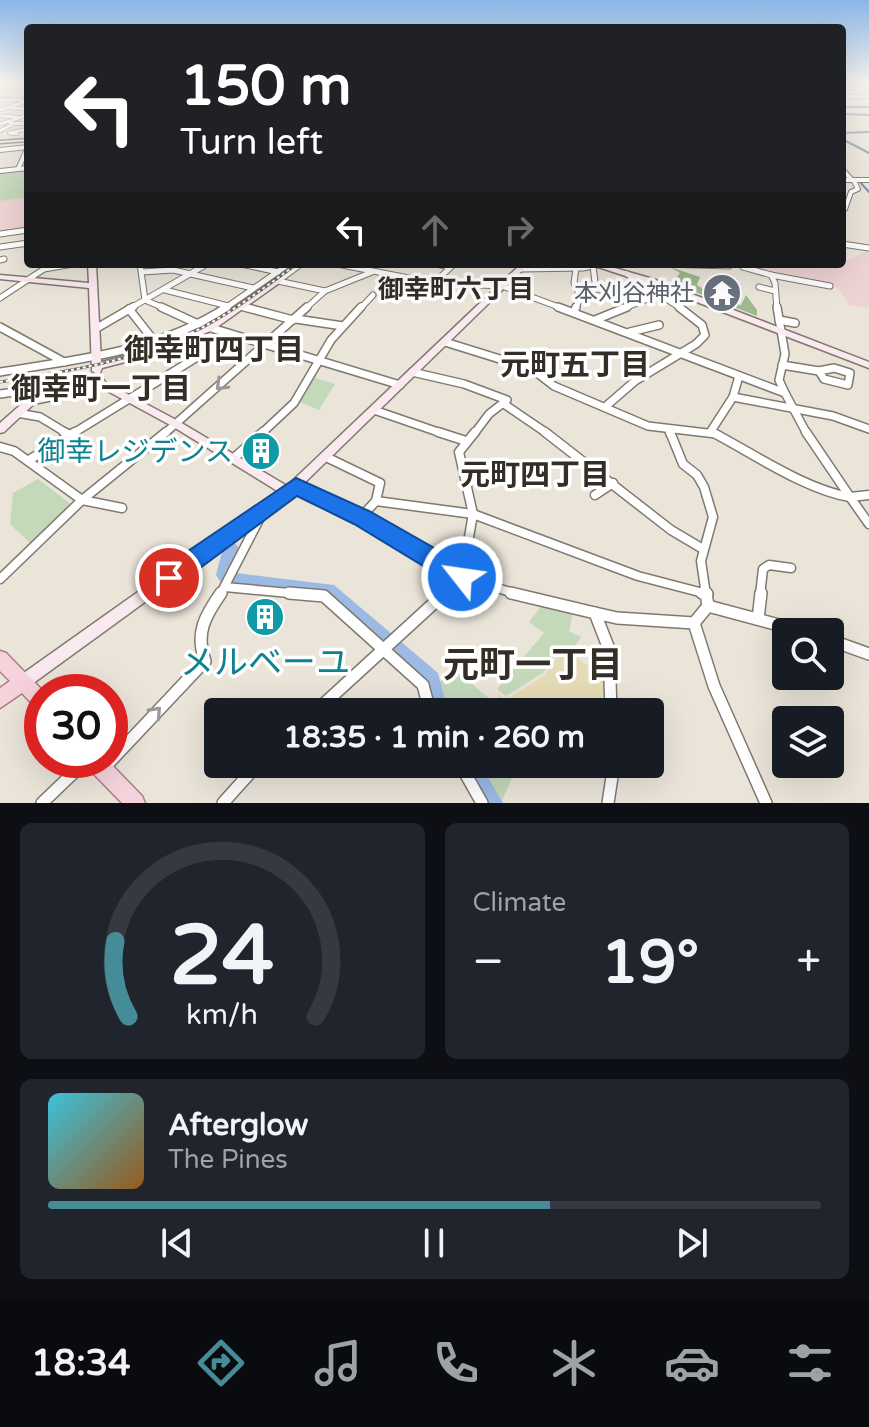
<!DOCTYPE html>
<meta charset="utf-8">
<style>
:root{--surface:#171b24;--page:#20242c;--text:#f1f3f6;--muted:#9ea1a6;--line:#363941;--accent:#468b98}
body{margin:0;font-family:"Varela Round","Noto Sans JP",sans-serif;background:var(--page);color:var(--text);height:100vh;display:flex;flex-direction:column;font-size:30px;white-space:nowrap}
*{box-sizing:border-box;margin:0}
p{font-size:26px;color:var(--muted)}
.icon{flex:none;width:44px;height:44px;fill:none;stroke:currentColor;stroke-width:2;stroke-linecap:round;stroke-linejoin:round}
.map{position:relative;height:803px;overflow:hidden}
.drawer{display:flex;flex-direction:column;gap:20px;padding:20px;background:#0d0f14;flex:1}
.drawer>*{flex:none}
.guide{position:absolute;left:24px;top:24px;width:822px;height:244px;border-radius:8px;box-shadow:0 8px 32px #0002;background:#202124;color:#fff;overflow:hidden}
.controls{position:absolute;left:772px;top:618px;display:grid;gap:16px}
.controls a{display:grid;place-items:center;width:72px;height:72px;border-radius:8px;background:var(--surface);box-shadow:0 8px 32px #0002;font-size:40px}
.speed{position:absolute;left:24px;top:674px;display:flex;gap:16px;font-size:40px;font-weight:700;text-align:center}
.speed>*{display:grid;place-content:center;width:104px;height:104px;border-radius:50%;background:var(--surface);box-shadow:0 8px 32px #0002;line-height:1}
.speed .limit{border:12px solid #d22;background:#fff;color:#111}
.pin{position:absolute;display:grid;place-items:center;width:68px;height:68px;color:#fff;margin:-34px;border:4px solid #fff;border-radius:50%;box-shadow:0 2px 8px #0007}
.me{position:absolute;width:88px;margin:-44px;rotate:300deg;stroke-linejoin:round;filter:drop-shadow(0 0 6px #0008)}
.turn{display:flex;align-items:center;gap:28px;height:168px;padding:0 24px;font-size:36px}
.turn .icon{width:104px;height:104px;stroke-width:2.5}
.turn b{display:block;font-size:56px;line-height:68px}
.lanes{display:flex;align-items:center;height:76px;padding:0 24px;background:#0003;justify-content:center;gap:40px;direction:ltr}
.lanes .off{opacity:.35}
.big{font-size:60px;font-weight:700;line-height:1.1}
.drawer .tile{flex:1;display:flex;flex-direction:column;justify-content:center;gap:12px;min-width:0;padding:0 28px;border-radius:12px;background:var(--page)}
.drawer .dial{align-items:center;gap:0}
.dial svg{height:208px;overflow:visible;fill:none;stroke:var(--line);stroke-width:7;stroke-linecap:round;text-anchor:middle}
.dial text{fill:var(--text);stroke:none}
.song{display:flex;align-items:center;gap:24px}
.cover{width:96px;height:96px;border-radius:12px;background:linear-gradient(135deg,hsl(190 70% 55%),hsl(30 70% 35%))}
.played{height:8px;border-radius:4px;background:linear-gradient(90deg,var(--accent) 65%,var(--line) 65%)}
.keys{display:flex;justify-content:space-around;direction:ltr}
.heat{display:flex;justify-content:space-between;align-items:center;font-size:44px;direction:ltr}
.drawer .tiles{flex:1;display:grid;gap:20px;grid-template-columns:1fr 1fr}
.tile:last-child{grid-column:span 2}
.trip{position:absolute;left:204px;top:698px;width:460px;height:80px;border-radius:8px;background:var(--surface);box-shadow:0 8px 32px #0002;font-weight:700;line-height:80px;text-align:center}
.dock{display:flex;height:128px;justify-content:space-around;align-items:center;background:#090b0e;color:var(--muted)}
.dock .icon{width:56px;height:56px}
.dock .active{color:var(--accent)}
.dock b{font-size:36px;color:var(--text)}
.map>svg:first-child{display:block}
.education{fill:#eed3d3}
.green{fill:#c4d8ba}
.forest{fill:#9cba8d}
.sand{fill:#e5dbb6}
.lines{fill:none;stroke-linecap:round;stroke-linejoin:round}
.stream{stroke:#768aa7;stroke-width:2}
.river{fill:#9dbae5;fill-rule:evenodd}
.street-far5-casing{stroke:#7f7970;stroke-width:4}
.street-far4-casing{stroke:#7f7970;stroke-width:6}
.street-far3-casing{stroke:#7f7970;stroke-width:7}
.street-far2-casing{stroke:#7f7970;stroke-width:10}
.street-far1-casing{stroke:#7f7970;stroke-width:11}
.street-casing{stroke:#7f7970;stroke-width:14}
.secondary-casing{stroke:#7f7970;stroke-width:3}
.primary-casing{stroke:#a67f88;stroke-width:3}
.street-far5{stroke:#fff;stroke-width:3}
.street-far4{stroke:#fff;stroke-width:4}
.street-far3{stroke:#fff;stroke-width:5}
.street-far2{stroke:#fff;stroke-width:7}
.street-far1{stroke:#fff;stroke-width:8}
.street{stroke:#fff;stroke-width:11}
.secondary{fill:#fae9ee;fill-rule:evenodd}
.primary{fill:#f6d3dc;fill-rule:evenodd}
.rail-casing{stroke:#6f6c65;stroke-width:3}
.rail{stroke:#fff;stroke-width:2;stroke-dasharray:3;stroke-linecap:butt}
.oneway{stroke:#999896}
.route{fill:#1a73e8;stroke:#114b97;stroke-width:2}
.labels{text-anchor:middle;stroke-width:7;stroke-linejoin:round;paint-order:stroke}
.far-worship-label{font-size:24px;fill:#5b616d;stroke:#fff;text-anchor:end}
.far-neighbourhood-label{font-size:26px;font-weight:bold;fill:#332e26;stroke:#fff}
.culture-label{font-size:28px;fill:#0d838f;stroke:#fff;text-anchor:end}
.neighbourhood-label{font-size:30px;font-weight:bold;fill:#332e26;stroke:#fff}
.near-culture-label{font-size:34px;fill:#0d838f;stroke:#fff}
.near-neighbourhood-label{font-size:36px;font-weight:bold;fill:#332e26;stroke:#fff}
</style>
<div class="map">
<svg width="869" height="803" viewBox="0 0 869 803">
<rect width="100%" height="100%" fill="#eae4d9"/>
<!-- education -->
<g class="education">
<path d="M 28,169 L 28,229 L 0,232 L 0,172 Z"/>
<path d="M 869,249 L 869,308 L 849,305 L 838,288 L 748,267 L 749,264 L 842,264 Z"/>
</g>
<!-- green -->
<g class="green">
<path d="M 28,169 L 28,197 L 0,201 L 0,173 L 18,171 L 17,178 L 21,170 Z"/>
<path d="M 312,377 L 335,384 L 319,410 L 297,401 Z"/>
<path d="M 38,479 L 72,505 L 31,544 L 10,524 L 13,493 Z"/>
<path d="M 543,604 L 573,612 L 569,631 L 581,637 L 572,651 L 562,645 L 544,672 L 506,696 L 497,689 L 544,633 L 529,622 Z"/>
<path d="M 453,668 L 492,701 L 486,712 L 444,712 L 435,687 Z"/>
<path d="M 476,764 L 503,764 L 512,778 L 501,803 Z"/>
</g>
<!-- forest -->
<path class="forest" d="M 670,267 L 700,277 L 697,285 L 723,301 L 741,305 L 746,295 L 757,310 L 757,316 L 672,283 L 680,273 Z"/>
<!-- sand -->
<path class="sand" d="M 563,649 L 605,677 L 604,694 L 594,712 L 490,712 L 499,694 L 506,700 L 545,675 Z"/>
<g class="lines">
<!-- stream -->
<g class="stream">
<path d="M 842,86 L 869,84"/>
<path d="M 842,107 L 869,107"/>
<path d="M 842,114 L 869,115"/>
<path d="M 842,133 L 869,132"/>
<path d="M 842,139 L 869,153"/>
<path d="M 859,181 L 869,192"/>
</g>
<!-- river -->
<g class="river">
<path d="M 0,96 L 28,97 L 28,101 L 0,100 Z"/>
<path d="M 230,542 L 236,544 L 239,549 L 236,573 L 334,585 L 438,673 L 448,712 L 426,712 L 420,687 L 322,599 L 224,587 L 216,575 L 224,544 Z"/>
<path d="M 454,764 L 480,764 L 503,803 L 476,803 Z"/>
</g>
<defs>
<g id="street-far5">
<path d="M 0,89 L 23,82"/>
<path d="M 842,96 L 869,97"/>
<path d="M 0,100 L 22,100"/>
<path d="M 10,108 L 28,109"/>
<path d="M 0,110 L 27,101"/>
<path d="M 0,116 L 18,117"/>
<path d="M 10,123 L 28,124"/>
<path d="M 0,124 L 28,115"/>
<path d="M 0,131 L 13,124"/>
<path d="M 17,134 L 9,133 L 28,129"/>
</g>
<g id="street-far4">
<path d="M 0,150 L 28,147"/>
<path d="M 18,169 L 28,147"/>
<path d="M 842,169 L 852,180"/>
<path d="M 0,171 L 28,168"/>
<path d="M 842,180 L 869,180"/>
<path d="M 842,209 L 845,209 L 851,192 L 858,189 L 854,181"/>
</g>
<g id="street-far3">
<path d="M 0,234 L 28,230"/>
<path d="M 842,244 L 869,248"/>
<path d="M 0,247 L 28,243"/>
<path d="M 0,260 L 4,259"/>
<path d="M 140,264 L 145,300 L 166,309"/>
<path d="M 241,264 L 278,272"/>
<path d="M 337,264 L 434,283 L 502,286 L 564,309"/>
<path d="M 436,264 L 450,267"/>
<path d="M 663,264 L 729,266"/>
<path d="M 744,264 L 743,267 L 771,275 L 775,283 L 777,309"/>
<path d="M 593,266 L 595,282"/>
<path d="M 44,269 L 73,264"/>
<path d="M 520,269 L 583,268 L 601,264"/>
<path d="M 142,272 L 173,270 L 253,288"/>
<path d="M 627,274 L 682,309"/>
<path d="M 771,275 L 830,286"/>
<path d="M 278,281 L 325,291"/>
<path d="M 278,281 L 301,264"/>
<path d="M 434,283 L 454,264"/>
<path d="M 759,287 L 775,291"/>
<path d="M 165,290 L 228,306"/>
<path d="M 578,292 L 604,297"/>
<path d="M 0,298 L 44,269 L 44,264"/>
<path d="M 243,307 L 252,309"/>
<path d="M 129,309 L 207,264"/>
<path d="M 224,309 L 289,264"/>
<path d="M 305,309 L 325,291 L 372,272"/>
<path d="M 360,309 L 373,295"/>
<path d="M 575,309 L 581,297 L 574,283 L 576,268"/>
<path d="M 622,309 L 660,294"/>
</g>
<g id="street-far2">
<path d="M 161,307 L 198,324 L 400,385"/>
<path d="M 244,307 L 293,320"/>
<path d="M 558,307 L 785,393 L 779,380 L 785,354 L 777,307"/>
<path d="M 129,309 L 155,342"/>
<path d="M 574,312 L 576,307"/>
<path d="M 296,319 L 343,326"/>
<path d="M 595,320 L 627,307"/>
<path d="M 779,320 L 795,323"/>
<path d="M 0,327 L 64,362"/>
<path d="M 97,328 L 133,307"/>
<path d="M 630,332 L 659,325"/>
<path d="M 445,342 L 532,369 L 554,386 L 648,426 L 716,434"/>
<path d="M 782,365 L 819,371"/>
<path d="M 834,368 L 850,373 L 848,385 L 824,379 L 819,371 Z"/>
<path d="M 0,372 C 78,360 160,351 227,307"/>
<path d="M 412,372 L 464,384 L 507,400 L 489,414 L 474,434"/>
<path d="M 785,393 L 807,434"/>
<path d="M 0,394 L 35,389"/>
<path d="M 733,397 L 739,376"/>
<path d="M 504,404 L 548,434"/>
<path d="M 605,407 L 635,381 L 696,344 L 705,335 L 702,325 L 679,307"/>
<path d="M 374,410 L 444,434"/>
<path d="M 17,413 L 40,417 L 68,434"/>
<path d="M 669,430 L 670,434"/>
<path d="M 711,431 L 733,397 L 833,416 L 869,429"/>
<path d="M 72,434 L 233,335"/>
<path d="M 164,434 L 307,307"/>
<path d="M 261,434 L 294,403 L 331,340 L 361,307"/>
</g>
<g id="street-far1">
<path d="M 64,432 L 70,435"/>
<path d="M 438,432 L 466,441"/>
<path d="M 545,432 L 671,530 L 703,549"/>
<path d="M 670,432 L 683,464 L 697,475 L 704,487 L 713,517 L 701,561 L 706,595"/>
<path d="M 712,432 C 752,453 806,490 850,497"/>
<path d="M 806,432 L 850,497"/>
<path d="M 0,447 L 14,451 L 82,500 L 122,508"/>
<path d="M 326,457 L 380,483 L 376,501"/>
<path d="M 234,458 L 263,432"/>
<path d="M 29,460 L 75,432"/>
<path d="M 296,486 L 361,517 L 462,577 L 520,595"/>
<path d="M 595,495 L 613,483"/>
<path d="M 869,495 L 850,497 L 869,524"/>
<path d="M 361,517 L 376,501 L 473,514 L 638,576 L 707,594"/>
<path d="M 0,579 L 82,500 L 166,432"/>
<path d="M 225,587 L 311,595"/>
<path d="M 220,595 L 263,512"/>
<path d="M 443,595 L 462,577 L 473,514 L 459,452 L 475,432"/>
<path d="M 760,595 L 763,569 L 769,565 L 791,568"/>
</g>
<g id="street">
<path d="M 289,593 L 324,596 L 423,685 L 430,712"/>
<path d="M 511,593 L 595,613 L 609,649 L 611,712"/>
<path d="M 702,593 L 707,594"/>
<path d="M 708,606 L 805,632"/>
<path d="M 595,613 L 617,618 L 694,623 L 714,686 L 766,803"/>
<path d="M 758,619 L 761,593"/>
<path d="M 694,623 L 708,606 L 706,593"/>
<path d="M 830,640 L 869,654"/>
<path d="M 315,712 L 445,593"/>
<path d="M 460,764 L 482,803"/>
<path d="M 105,767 L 205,661 C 195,633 205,616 221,593"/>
<path d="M 42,803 L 87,760"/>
<path d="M 223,803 L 258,764"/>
<path d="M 608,803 L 614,764"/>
</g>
<g id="secondary">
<path d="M 28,139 L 28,141 L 0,143 L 0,141 Z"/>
<path d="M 88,264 L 96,264 L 101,362 L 146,351 L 207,326 L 275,279 L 278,279 L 282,281 L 213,330 L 152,355 L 102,368 L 100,373 L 97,374 L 92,371 L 89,288 L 0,279 L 0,275 L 89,283 Z"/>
<path d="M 521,264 L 529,264 L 292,495 L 28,687 L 23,690 L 18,687 L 15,682 L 18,677 L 279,492 L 172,426 L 102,388 L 92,392 L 34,404 L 4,432 L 0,433 L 0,423 L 26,400 L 32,387 L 97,374 L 100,375 L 105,382 L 180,422 L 287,486 ZM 95,380 L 96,383 L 89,386 L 37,397 L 39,391 Z"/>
<path d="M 589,264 L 601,264 L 653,279 L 869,362 L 869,368 L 647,283 Z"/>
</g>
<g id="primary">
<path d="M 0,651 L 6,653 L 44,692 L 42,692 L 42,711 L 36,708 L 22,693 L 0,708 L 0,688 L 10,681 L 0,671 Z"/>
<path d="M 85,760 L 107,760 L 142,796 L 145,803 L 122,803 L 87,767 Z"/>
</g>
</defs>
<!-- street-far5 casing -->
<use href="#street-far5" class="street-far5-casing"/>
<!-- street-far4 casing -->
<use href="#street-far4" class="street-far4-casing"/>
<!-- street-far3 casing -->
<use href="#street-far3" class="street-far3-casing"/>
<!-- street-far2 casing -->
<use href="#street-far2" class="street-far2-casing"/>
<!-- street-far1 casing -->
<use href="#street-far1" class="street-far1-casing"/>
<!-- street casing -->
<use href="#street" class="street-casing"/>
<!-- secondary casing -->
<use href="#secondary" class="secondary-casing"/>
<!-- primary casing -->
<use href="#primary" class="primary-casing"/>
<!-- street-far5 -->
<use href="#street-far5" class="street-far5"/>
<!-- street-far4 -->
<use href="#street-far4" class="street-far4"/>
<!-- street-far3 -->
<use href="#street-far3" class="street-far3"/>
<!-- street-far2 -->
<use href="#street-far2" class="street-far2"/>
<!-- street-far1 -->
<use href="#street-far1" class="street-far1"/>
<!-- street -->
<use href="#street" class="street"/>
<!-- secondary -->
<use href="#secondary" class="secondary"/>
<!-- primary -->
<use href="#primary" class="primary"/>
<defs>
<path id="rail" d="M 0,382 C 64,372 130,362 189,334 C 228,316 262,289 297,264"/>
</defs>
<!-- rail casing -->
<use href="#rail" class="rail-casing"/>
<!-- rail -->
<use href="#rail" class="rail"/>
</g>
<!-- one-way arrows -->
<defs><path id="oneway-chevron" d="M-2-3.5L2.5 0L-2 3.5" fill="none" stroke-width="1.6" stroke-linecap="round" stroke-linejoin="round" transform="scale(2)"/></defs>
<g class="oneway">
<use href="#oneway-chevron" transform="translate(221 385) rotate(136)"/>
<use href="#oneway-chevron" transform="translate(156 712) rotate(-47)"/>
</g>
<!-- sky -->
<linearGradient id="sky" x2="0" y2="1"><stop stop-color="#8ab6e7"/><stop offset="0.42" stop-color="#f6f3ee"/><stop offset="1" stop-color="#f6f3ee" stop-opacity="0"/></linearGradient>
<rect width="869" height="194" fill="url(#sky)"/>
<!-- route -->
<path class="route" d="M 296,478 L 369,511 L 471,569 L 474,577 L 471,584 L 462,587 L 453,584 L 354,524 L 297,496 L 177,585 L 169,588 L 160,585 L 156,578 L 160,570 Z"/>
<!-- icons -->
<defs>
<symbol id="temple-disc" viewBox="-11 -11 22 22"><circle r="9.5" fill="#6b7280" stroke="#fff"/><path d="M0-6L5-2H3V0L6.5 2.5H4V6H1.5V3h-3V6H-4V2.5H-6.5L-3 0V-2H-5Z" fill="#fff"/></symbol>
<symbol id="building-disc" viewBox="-11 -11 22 22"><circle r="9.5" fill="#0f9aa8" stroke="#fff"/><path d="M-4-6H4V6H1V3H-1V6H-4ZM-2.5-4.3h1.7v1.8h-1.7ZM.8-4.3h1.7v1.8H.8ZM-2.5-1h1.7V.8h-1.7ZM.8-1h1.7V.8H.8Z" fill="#fff"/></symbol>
</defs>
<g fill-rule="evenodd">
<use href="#temple-disc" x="700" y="271" width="44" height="44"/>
<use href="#building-disc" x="239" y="429" width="44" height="44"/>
<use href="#building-disc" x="243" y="595" width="44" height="44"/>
</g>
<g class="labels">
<!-- far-worship labels -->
<g class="far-worship-label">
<text x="694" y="301">本刈谷神社</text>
</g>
<!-- far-neighbourhood labels -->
<g class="far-neighbourhood-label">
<text x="456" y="298">御幸町六丁目</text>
</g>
<!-- culture labels -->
<g class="culture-label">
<text x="233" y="461">御幸レジデンス</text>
</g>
<!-- neighbourhood labels -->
<g class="neighbourhood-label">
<text x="214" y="360">御幸町四丁目</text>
<text x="575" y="375">元町五丁目</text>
<text x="101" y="399">御幸町一丁目</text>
<text x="535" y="485">元町四丁目</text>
</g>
<!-- near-culture labels -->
<g class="near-culture-label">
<text x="265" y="674">メルベーユ</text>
</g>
<!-- near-neighbourhood labels -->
<g class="near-neighbourhood-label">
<text x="533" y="677">元町一丁目</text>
</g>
</g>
</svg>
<div class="controls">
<a><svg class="icon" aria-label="search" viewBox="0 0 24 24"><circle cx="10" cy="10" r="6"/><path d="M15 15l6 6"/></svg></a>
<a><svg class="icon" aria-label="layers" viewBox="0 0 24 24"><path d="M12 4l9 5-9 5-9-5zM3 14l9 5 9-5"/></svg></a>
</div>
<div class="speed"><div class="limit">30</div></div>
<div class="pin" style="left:169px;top:578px;background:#d93025"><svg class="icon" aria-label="arrive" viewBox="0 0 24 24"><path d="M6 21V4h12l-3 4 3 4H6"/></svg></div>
<svg class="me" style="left:462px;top:577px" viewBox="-20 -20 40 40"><circle r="17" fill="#1a73e8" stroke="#fff" stroke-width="3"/><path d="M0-11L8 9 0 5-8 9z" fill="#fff"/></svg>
<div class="trip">18:35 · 1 min · 260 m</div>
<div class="guide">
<div class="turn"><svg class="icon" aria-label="left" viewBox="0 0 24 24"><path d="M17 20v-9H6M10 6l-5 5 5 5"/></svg><div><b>150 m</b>Turn left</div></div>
<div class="lanes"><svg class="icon" aria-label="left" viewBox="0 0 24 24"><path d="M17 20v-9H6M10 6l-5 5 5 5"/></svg><svg class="icon off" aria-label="ahead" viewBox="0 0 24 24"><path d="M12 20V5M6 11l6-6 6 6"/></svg><svg class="icon off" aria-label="right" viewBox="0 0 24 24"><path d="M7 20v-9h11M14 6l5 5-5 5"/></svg></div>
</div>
</div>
<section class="drawer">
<div class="tiles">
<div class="tile dial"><svg viewBox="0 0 100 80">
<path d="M14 69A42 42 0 1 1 86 69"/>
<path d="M14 69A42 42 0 0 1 9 40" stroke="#468b98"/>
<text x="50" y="56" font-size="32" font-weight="700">24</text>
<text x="50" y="72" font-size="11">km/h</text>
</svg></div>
<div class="tile"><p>Climate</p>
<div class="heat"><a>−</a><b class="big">19°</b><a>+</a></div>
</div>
<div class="tile">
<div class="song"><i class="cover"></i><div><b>Afterglow</b><p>The Pines</p></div></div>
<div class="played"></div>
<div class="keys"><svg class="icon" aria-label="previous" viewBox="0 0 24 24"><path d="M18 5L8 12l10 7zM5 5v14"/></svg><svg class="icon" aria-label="pause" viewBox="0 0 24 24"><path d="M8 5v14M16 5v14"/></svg><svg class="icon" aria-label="next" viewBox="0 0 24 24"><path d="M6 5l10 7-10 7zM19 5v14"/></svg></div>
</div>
</div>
</section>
<nav class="dock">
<b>18:34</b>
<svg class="icon active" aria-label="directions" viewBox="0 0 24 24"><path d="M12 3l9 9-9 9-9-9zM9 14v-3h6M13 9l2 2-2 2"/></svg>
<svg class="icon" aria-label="music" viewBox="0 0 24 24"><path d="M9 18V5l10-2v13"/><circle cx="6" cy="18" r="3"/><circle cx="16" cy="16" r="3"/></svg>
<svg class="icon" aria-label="phone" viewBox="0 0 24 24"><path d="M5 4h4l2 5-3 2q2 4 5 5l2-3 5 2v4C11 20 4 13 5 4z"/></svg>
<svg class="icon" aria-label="climate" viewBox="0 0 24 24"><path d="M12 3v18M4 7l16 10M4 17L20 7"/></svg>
<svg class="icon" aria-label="car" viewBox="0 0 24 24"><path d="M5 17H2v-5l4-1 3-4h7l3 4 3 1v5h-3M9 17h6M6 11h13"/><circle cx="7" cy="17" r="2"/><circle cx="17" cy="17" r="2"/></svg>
<svg class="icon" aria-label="filters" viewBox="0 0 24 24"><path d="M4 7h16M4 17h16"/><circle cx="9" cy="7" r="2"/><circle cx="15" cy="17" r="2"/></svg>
</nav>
